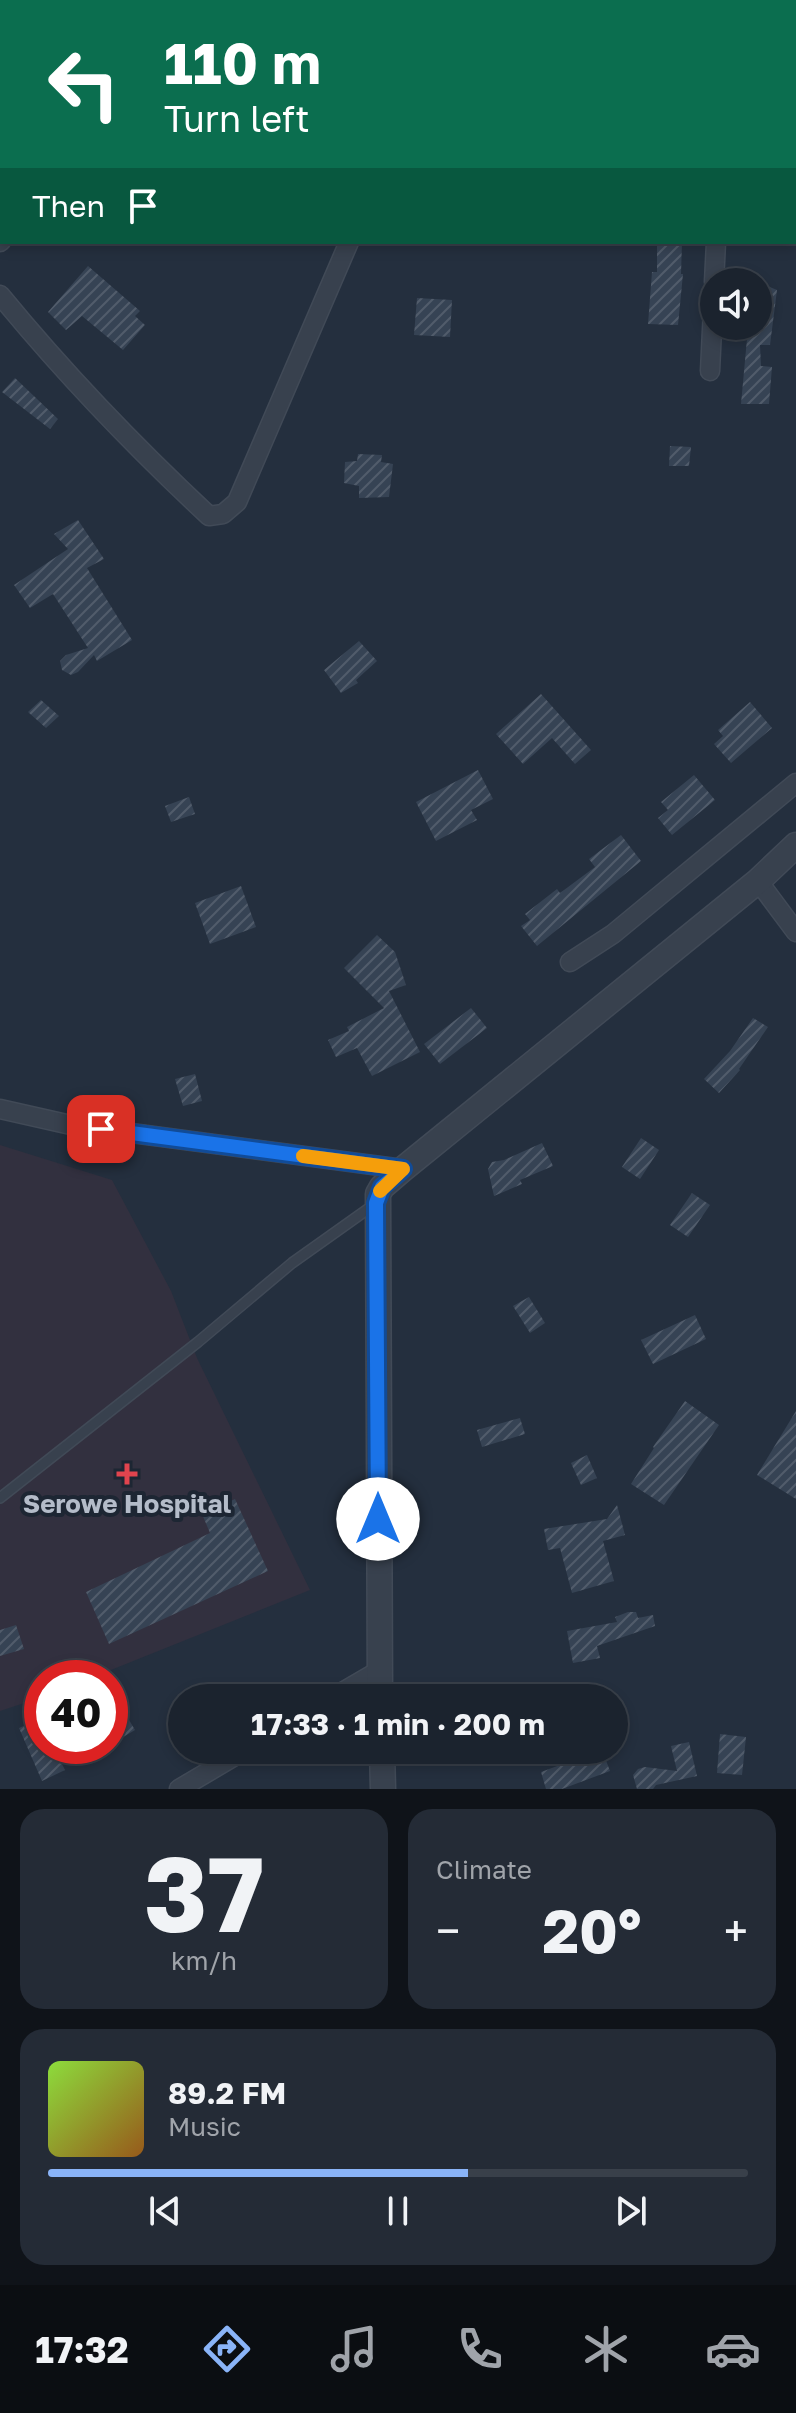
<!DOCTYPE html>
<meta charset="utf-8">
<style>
:root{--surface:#1b232e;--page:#242b36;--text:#f1f3f6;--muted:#a0a4aa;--line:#39404a;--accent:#8ab4f8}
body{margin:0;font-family:"Golos Text",sans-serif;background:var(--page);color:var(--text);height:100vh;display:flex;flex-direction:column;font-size:30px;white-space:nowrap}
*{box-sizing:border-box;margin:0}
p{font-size:26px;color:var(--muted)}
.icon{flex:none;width:44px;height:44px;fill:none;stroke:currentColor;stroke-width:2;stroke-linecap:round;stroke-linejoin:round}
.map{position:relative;height:1789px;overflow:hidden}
.panel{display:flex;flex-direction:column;gap:20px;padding:20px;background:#0f1319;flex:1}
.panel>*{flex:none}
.hud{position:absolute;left:0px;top:0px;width:796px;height:244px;box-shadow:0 4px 12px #0003,0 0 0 2px var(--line);background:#0b6e4f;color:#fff;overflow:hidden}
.controls{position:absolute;left:700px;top:268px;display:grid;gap:16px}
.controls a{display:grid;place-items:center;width:72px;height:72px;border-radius:50%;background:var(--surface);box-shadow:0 4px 12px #0003,0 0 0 2px var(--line);font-size:40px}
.speed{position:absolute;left:24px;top:1660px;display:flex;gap:16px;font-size:40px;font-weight:700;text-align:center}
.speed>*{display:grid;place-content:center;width:104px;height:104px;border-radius:50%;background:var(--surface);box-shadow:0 4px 12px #0003,0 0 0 2px var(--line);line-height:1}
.speed .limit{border:12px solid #d22;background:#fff;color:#111}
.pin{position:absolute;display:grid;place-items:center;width:68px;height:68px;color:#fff;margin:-34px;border-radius:16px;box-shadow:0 4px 12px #0006}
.me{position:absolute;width:88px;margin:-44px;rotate:0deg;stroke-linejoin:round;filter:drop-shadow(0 0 6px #0008)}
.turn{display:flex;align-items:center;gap:28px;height:168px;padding:0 32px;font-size:36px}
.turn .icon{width:104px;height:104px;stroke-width:2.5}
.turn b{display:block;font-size:56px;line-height:68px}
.then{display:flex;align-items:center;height:76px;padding:0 32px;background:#0003;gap:16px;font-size:30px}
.big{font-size:60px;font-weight:700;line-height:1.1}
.panel .card{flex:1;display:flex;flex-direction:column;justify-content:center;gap:12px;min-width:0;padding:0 28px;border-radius:24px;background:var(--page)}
.panel .dial{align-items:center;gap:0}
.dial b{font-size:104px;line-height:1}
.song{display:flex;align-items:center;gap:24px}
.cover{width:96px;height:96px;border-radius:12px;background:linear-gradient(135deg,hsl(90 70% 55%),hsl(30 70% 35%))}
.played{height:8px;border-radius:4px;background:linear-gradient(90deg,var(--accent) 60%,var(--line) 60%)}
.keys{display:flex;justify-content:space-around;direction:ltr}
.heat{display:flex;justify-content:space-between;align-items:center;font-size:44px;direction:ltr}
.panel .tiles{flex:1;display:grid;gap:20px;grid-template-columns:1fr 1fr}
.card:last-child{grid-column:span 2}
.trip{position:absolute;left:168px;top:1684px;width:460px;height:80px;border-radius:40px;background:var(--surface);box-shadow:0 4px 12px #0003,0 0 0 2px var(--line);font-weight:700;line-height:80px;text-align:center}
.tabs{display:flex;height:128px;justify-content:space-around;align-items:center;background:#0b0e12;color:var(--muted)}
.tabs .icon{width:56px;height:56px}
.tabs .on{color:var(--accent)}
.tabs b{font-size:36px;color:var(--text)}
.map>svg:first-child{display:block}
.medical{fill:#32303f}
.building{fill:url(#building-hatch)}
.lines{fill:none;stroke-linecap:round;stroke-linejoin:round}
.service-casing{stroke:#414a57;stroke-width:12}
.minor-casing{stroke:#414a57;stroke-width:21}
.tertiary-casing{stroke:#414a57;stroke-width:27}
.service{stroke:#38414e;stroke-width:9}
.minor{stroke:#38414e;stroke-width:18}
.tertiary{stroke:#38414e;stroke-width:24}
.route-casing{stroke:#114b97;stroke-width:20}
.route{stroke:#1a73e8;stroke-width:14}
.slow{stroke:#f59e0b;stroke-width:14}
.health-dot{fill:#e0444e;stroke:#1d2633;stroke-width:3}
.labels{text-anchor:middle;stroke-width:8;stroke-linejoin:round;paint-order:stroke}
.poi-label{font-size:26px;font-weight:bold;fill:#b4bcc9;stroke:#1d2633}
</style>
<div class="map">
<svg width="796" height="1789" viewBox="0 0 796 1789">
<defs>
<pattern id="building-hatch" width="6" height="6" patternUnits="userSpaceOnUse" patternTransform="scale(2)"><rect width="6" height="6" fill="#364354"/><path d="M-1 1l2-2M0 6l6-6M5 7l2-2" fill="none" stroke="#515c6b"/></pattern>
</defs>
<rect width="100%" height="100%" fill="#242f3e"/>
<!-- medical -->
<path class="medical" d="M 0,1145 L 112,1180 L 171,1291 L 197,1358 L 310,1590 L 91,1678 L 42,1678 L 42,1697 L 0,1711 Z"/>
<!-- building -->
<g class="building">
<path d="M 657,242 L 682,242 L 681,274 L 683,274 L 678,325 L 648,324 L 652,272 L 657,272 Z"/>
<path d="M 88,266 L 140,311 L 135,316 L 145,325 L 123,350 L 82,316 L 66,330 L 48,312 Z"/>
<path d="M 758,282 L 777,290 L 770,345 L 760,345 L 761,366 L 772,367 L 769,404 L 741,404 L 748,328 L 758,329 Z"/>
<path d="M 417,298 L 452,300 L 450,337 L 414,335 Z"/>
<path d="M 15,378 L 58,419 L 50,429 L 2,392 Z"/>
<path d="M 670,446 L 691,447 L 689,466 L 669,466 Z"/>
<path d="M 358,454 L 382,455 L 381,462 L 393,464 L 389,497 L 359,498 L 359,486 L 344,483 L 345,462 L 357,461 Z"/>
<path d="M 78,520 L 104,559 L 87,568 L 132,640 L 97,661 L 94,655 L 78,672 L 71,675 L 62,670 L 60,661 L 66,655 L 88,648 L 53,594 L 30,608 L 14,585 L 68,549 L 54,534 Z"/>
<path d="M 359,641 L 377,661 L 356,680 L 358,683 L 341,693 L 324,670 Z"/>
<path d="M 541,694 L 591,750 L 575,764 L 552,738 L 523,764 L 496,734 Z"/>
<path d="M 41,700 L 59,716 L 46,728 L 28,712 Z"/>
<path d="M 750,702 L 772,728 L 731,763 L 714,744 L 723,736 L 718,730 Z"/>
<path d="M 478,770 L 493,799 L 471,810 L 477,820 L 436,841 L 416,802 Z"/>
<path d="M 694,775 L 715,800 L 672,835 L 658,818 L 668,810 L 661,802 Z"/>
<path d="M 189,797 L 195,814 L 171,822 L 165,806 Z"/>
<path d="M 621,835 L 641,861 L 537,946 L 521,926 L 530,920 L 525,914 L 557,889 L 560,893 L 595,867 L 589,859 Z"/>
<path d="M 241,886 L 256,927 L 210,944 L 195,903 Z"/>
<path d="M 377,935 L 395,952 L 406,985 L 389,991 L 420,1052 L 372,1076 L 357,1048 L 336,1057 L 328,1040 L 349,1031 L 347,1027 L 384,1008 L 344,968 Z"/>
<path d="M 471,1008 L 487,1028 L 440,1064 L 424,1044 Z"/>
<path d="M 753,1018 L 768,1027 L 739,1069 L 740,1070 L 719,1093 L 704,1079 L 730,1051 Z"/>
<path d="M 195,1074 L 202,1101 L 183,1106 L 175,1079 Z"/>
<path d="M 641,1138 L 659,1150 L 640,1179 L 622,1167 Z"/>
<path d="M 542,1143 L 553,1166 L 520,1180 L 522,1184 L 494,1196 L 488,1169 L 492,1162 L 504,1160 Z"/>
<path d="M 692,1193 L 710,1205 L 688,1237 L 670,1225 Z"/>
<path d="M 529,1297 L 545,1323 L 530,1333 L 513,1306 Z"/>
<path d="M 695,1315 L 706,1339 L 653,1364 L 641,1340 Z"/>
<path d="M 685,1401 L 719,1425 L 664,1505 L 631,1484 L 654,1448 L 653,1447 Z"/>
<path d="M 796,1411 L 796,1499 L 757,1475 Z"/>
<path d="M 520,1418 L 525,1434 L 482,1447 L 477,1430 Z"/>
<path d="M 587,1455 L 597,1478 L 581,1485 L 571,1463 Z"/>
<path d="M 235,1499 L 268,1571 L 109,1644 L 86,1592 L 210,1533 L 202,1514 Z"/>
<path d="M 617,1505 L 625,1535 L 603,1541 L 614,1581 L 572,1593 L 560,1548 L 548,1550 L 544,1529 L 607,1519 Z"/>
<path d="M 628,1612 L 636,1612 L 638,1618 L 653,1615 L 655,1626 L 597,1646 L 600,1658 L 573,1663 L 567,1631 L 617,1622 L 615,1617 Z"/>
<path d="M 16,1625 L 24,1649 L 0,1656 L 0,1630 Z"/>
<path d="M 110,1688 L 135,1730 L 110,1745 Z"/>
<path d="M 42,1718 L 42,1746 L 92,1746 L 60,1760 L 65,1770 L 42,1781 L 19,1728 Z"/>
<path d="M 720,1734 L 746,1737 L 742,1775 L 717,1773 Z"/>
<path d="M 689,1742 L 697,1776 L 656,1785 L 653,1789 L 637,1789 L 633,1775 L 638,1769 L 645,1767 L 677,1771 L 671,1746 Z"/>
<path d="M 576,1750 L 602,1750 L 610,1771 L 562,1789 L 546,1789 L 541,1772 L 579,1758 Z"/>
</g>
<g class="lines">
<defs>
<path id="service" d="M 0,1498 L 198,1342 L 292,1263 L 375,1204"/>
<g id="minor">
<path d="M 155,2 L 155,0"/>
<path d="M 794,149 L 796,149"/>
<path d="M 0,242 L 2,240"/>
<path d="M 714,282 L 716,242"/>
<path d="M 0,295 C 64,373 135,447 209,516 L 223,514 L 237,502 L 349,242"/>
<path d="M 710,371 L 714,288"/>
<path d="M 758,881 L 796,932"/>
<path d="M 570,962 L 613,934 L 796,783"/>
<path d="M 0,1109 L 71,1125 L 403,1169"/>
<path d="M 332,1698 L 380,1670"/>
<path d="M 179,1789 L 245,1750"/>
</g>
<g id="tertiary">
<path d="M 380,1698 L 378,1194 L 382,1187 L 403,1169 L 758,881 L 796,845"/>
<path d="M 382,1750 L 383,1789"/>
</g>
</defs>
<!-- service casing -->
<use href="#service" class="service-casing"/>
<!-- minor casing -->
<use href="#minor" class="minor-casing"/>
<!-- tertiary casing -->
<use href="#tertiary" class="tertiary-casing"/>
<!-- service -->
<use href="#service" class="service"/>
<!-- minor -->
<use href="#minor" class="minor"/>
<!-- tertiary -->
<use href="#tertiary" class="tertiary"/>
</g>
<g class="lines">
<defs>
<path id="route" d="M 101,1129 L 403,1169 L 382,1187 L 376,1203 L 378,1519"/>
</defs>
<!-- route casing -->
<use href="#route" class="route-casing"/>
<!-- route -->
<use href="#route" class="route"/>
<!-- slow -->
<path class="slow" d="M 303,1156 L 403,1169 L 380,1191"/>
</g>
<!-- markers -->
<path class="health-dot" d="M123 1462h8v8h8v8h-8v8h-8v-8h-8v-8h8z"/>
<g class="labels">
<!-- poi labels -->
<g class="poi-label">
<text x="127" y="1513">Serowe Hospital</text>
</g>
</g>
</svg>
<div class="controls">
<a><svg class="icon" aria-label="sound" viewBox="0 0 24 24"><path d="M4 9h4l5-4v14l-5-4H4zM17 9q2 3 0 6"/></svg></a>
</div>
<div class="speed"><div class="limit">40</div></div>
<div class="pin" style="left:101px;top:1129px;background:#d93025"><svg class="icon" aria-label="arrive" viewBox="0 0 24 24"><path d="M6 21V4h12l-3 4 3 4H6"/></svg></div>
<svg class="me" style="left:378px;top:1519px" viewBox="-20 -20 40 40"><circle r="19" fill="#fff"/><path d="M0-13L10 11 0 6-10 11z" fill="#1a73e8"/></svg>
<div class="trip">17:33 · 1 min · 200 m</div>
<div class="hud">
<div class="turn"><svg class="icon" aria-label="left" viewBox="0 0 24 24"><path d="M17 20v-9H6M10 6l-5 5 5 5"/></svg><div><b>110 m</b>Turn left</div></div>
<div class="then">Then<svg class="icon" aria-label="arrive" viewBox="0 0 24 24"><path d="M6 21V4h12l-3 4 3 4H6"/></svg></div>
</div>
</div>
<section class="panel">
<div class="tiles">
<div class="card dial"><b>37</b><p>km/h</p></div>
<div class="card"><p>Climate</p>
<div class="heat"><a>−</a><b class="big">20°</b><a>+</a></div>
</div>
<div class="card">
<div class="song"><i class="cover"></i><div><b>89.2 FM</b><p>Music</p></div></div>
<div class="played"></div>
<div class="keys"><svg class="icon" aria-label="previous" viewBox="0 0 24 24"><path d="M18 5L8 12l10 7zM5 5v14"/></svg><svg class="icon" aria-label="pause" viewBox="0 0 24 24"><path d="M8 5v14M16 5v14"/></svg><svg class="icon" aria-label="next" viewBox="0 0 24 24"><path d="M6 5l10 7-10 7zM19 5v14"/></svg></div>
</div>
</div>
</section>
<nav class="tabs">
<b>17:32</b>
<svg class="icon on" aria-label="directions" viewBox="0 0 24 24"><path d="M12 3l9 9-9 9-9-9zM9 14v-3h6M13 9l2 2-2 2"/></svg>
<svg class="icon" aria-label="music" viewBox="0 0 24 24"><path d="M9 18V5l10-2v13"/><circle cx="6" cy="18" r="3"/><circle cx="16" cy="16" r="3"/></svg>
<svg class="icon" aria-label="phone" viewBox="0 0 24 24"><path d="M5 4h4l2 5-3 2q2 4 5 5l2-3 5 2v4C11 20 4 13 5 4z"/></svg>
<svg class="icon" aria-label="climate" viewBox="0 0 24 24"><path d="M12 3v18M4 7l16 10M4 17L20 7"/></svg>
<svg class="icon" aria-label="car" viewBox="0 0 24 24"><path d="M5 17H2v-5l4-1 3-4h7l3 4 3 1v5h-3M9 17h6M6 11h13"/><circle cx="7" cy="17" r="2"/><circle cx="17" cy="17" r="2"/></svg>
</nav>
